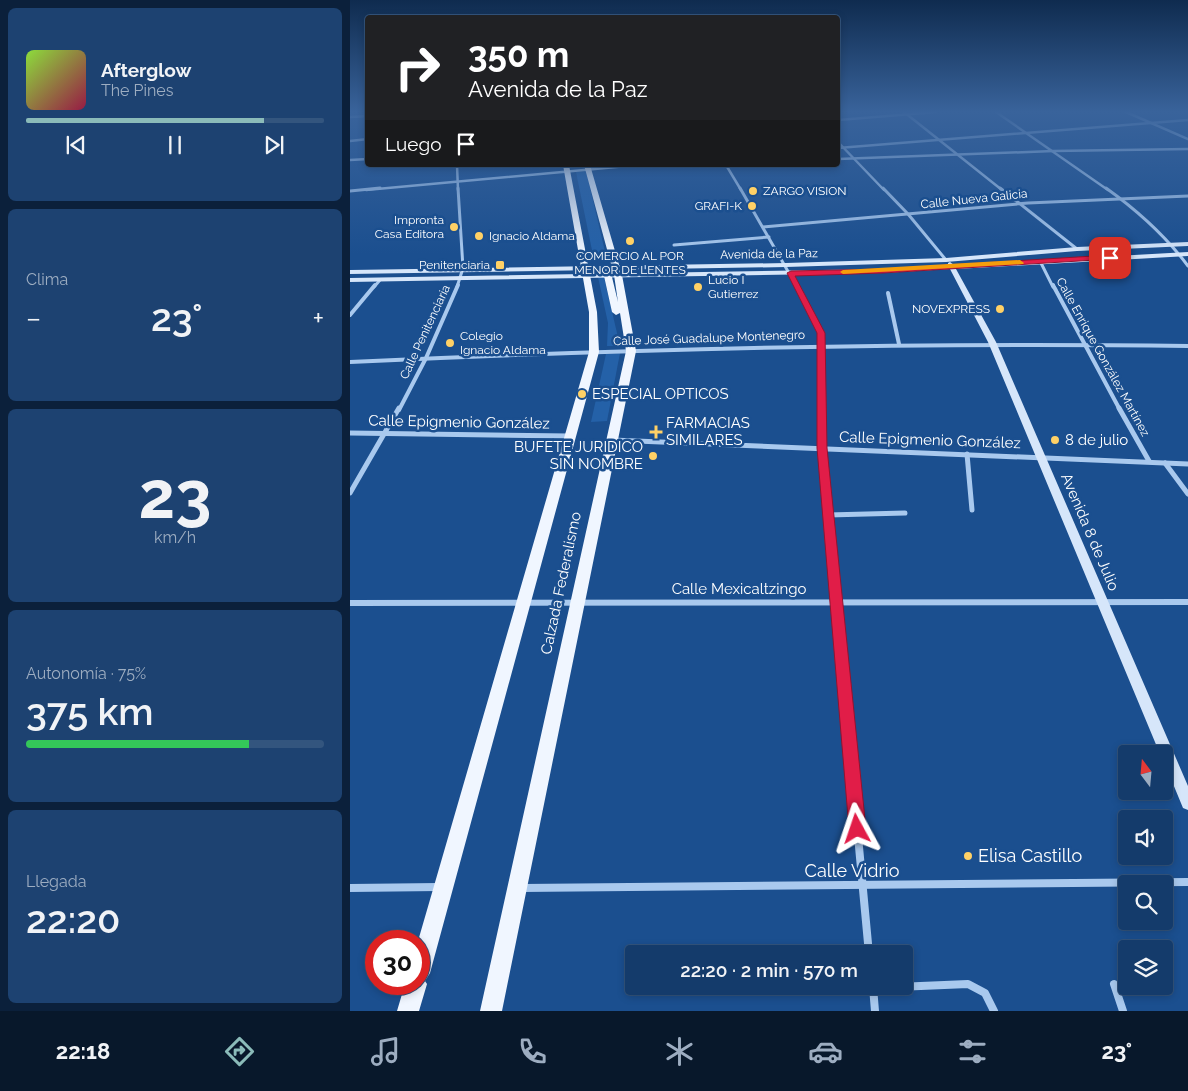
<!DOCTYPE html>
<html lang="es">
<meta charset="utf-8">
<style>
:root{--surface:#143b6b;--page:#1d4271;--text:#f1f3f6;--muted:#9dadc1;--line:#33557e;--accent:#8bbbb9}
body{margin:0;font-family:Raleway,sans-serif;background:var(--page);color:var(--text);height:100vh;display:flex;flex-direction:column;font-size:19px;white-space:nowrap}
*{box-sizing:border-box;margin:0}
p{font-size:16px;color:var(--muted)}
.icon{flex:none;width:28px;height:28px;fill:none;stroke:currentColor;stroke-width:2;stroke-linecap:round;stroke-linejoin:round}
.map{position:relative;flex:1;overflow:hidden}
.panel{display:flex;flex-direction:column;gap:8px;padding:8px;background:#0b203b;width:350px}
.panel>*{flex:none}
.hud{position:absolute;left:15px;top:15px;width:475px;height:152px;border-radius:5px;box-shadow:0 2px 8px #0003,0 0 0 1px var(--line);background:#202124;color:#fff;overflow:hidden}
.needle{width:32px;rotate:344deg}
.controls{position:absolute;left:768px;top:745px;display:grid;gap:10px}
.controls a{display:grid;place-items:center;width:55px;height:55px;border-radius:5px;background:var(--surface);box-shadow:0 2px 8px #0003,0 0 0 1px var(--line);font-size:25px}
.speed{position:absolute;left:15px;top:930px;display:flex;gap:10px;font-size:25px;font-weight:700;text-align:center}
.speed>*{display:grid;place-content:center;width:65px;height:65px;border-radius:50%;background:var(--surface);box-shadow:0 2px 8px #0003,0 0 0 1px var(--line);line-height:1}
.speed .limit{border:8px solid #d22;background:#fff;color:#111}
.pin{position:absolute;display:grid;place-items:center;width:42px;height:42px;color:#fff;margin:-21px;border-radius:10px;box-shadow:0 2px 8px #0006}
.me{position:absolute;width:55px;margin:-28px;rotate:355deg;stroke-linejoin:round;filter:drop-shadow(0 0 4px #0008)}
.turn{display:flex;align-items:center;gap:18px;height:105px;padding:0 20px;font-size:22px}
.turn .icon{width:65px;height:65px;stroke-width:2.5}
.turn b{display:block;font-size:35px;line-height:42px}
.then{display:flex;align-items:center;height:48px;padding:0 20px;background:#0003;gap:10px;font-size:19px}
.big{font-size:38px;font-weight:600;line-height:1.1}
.panel .widget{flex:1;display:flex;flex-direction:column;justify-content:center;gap:8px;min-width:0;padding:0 18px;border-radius:8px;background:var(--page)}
.panel .dial{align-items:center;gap:0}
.dial b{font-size:65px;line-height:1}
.song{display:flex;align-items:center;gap:15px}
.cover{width:60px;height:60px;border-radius:8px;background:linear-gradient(135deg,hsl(90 70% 55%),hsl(340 70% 35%))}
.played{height:5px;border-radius:2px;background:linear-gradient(90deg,var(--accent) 80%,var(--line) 80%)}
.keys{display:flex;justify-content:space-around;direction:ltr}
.heat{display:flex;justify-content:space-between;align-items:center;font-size:28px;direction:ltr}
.charge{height:8px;border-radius:4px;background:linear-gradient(90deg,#34c759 75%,var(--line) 0)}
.trip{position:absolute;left:275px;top:945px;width:288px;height:50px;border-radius:5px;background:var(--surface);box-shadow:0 2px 8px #0003,0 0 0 1px var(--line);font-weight:600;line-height:50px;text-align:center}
.dock{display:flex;height:80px;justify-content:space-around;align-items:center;background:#08182b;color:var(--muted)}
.dock .icon{width:35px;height:35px}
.dock .on{color:var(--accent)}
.dock b{font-size:22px;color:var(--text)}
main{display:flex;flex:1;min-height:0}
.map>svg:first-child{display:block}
.green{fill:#2461a8}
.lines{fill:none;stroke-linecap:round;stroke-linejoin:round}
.street-far5{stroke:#a9c9ee;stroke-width:2.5}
.street-far4{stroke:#a9c9ee;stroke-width:3}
.street-far3{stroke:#a9c9ee;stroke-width:4}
.street-far2{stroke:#a9c9ee;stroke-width:5}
.street-far1{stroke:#a9c9ee;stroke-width:6}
.street{stroke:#a9c9ee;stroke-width:8}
.secondary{fill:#d6e6fa;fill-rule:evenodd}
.primary{fill:#f0f6ff;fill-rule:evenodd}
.route{fill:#e11d48;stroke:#92132f}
.slow{fill:#f59e0b}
.poi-dot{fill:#ffd166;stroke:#1b4f8f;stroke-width:2}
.labels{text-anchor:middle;stroke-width:5;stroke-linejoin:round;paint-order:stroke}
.far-poi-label{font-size:12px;fill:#fff;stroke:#1b4f8f;text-anchor:start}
.far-street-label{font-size:12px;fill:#fff;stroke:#1b4f8f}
.poi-label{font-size:15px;fill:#fff;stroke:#1b4f8f;text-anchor:start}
.street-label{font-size:15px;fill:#fff;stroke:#1b4f8f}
.near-poi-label{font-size:18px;fill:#fff;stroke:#1b4f8f;text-anchor:start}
.near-street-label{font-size:18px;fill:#fff;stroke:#1b4f8f}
</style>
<main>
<section class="panel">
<div class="widget">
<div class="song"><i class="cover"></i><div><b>Afterglow</b><p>The Pines</p></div></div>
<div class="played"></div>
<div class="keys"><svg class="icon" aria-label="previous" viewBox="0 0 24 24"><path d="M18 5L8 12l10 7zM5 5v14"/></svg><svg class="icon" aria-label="pause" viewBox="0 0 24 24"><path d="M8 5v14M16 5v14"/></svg><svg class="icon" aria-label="next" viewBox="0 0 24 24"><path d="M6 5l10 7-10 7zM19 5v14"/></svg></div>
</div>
<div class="widget"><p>Clima</p>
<div class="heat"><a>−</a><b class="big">23°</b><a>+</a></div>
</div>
<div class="widget dial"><b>23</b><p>km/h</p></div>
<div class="widget"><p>Autonomía · 75%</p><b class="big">375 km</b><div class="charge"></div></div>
<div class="widget"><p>Llegada</p><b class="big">22:20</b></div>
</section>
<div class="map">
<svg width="838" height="1011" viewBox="0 0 838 1011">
<rect width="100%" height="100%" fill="#1b4f8f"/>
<!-- green -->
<g class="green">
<path d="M 236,171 L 257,260 L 244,260 L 226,172 Z"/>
<path d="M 248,277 L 254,277 L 270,346 L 257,346 L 258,323 Z"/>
<path d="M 270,353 L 257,421 L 241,422 L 256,354 Z"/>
</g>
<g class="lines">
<!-- street-far5 -->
<g class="street-far5">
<path d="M 554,112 L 652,190"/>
<path d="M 646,112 L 758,190"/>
<path d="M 776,112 L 838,139"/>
<path d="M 0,117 L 18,116"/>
<path d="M 488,120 L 586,112"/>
<path d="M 0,141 L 18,139"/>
<path d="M 488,142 L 534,190"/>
<path d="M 488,148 L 838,120"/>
<path d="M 488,159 L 703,151 L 838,149"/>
<path d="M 0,160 L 18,159"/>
<path d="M 107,165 L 108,190"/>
<path d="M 376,165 L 391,190"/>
<path d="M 16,190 L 288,165"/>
</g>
<!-- street-far4 -->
<g class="street-far4">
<path d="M 390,188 L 447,287"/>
<path d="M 533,188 L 558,214 L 596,260"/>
<path d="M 650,188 L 727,249"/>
<path d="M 756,188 C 788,211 815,235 838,266"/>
<path d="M 0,191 L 30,188"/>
<path d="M 413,227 L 678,203 L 838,196"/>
<path d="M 324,245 L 419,237"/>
<path d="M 690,261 L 703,287"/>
<path d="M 24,287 L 30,280"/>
<path d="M 107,287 L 113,268 L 108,188"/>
</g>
<!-- street-far3 -->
<g class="street-far3">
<path d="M 446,285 L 471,333 L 472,410"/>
<path d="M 703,285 L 770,410"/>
<path d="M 538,293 L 549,344"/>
<path d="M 0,315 L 25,285"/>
<path d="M 0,362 C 279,349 558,342 838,346"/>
<path d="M 49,410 L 76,358 L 108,285"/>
</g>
<!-- street-far2 -->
<g class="street-far2">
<path d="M 472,408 L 472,448 L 483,565"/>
<path d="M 769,408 L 799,461"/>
<path d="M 0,433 L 219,436"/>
<path d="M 262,440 L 838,464"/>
<path d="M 617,454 L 622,510"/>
<path d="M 815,463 L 838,494"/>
<path d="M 0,493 L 49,408"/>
<path d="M 478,515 L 555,513"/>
</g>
<!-- street-far1 -->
<g class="street-far1">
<path d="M 483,564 L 501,762"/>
<path d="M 0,603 L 838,602"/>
</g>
<!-- street -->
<g class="street">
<path d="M 501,761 L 519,954"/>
<path d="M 0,888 L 89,887"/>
<path d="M 172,888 L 838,882"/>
<path d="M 764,984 L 773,1011"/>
<path d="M 523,987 L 525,1011"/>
<path d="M 523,988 L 618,984 L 635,993 L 644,1011"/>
</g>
<!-- secondary -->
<g class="secondary">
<path d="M 838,242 L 838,246 L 727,251 L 596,262 L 436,267 L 0,274 L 0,270 L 436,263 L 596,258 L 727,247 Z"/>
<path d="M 838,252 L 838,256 L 606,269 L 646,342 L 838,786 L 838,810 L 833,808 L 814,762 L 814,754 L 810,754 L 638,342 L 600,269 L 533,273 L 0,282 L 0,278 L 533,269 L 598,265 L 598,263 L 600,262 L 604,265 Z"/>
</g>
<!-- primary -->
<g class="primary">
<path d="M 213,165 L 219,165 L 247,312 L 249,352 L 80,973 L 75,981 L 77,984 L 69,1011 L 47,1011 L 55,984 L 69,984 L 68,941 L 239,352 L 239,312 Z"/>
<path d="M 234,165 L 240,165 L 272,275 L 286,351 L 152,1011 L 130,1011 L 276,351 L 270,313 L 266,315 L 262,312 L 254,276 L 244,268 L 251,266 L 261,273 L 268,302 L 264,275 Z"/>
</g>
</g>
<!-- sky -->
<linearGradient id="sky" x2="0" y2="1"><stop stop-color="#0f2b4f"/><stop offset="0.44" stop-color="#39639b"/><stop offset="1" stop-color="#39639b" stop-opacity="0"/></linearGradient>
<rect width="838" height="254" fill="url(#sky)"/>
<!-- route -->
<path class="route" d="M 760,255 L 763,258 L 762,259 L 533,273 L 445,276 L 475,333 L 477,448 L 516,829 L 513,835 L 507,838 L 501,835 L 499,829 L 467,448 L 467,333 L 437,273 L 441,271 L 533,269 Z"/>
<!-- slow -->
<path class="slow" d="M 670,260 L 674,263 L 673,264 L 493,274 L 490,272 L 493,270 Z"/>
<!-- markers -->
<g class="poi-dot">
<circle cx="403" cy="191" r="5"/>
<circle cx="402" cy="206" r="5"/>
<circle cx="104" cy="227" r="5"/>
<circle cx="129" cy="236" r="5"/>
<circle cx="280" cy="241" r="5"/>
<rect x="145" y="260" width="10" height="10" rx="2.5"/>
<circle cx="348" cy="287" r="5"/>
<circle cx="650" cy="309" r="5"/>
<circle cx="100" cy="343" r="5"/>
<circle cx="232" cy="394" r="5"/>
<path d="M303.5 424.5h5v5h5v5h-5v5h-5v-5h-5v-5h5z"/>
<circle cx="705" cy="440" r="5"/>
<circle cx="303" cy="456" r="5"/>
<circle cx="618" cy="856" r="5"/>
</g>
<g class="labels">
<!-- far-poi labels -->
<g class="far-poi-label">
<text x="413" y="195">ZARGO VISION</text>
<text x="392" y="210" text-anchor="end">GRAFI-K</text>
<text x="94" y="224" text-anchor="end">Impronta<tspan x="94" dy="14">Casa Editora</tspan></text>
<text x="139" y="240">Ignacio Aldama</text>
<text x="280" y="260" text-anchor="middle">COMERCIO AL POR<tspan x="280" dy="14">MENOR DE LENTES</tspan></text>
<text x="140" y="269" text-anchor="end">Penitenciaria</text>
<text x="358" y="284">Lucio I<tspan x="358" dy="14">Gutierrez</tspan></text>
<text x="640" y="313" text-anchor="end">NOVEXPRESS</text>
<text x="110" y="340">Colegio<tspan x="110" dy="14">Ignacio Aldama</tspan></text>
</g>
<!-- far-street labels -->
<g class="far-street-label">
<text transform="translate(624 199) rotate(-6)" y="4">Calle Nueva Galicia</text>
<text transform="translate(419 254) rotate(-1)" y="4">Avenida de la Paz</text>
<text transform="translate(75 332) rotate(-65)" y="4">Calle Penitenciaria</text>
<text transform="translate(359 338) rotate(-2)" y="4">Calle José Guadalupe Montenegro</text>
<text transform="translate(753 357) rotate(61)" y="4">Calle Enrique González Martínez</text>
</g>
<!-- poi labels -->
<g class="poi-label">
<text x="242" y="399">ESPECIAL OPTICOS</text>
<text x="316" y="428">FARMACIAS<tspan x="316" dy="17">SIMILARES</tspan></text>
<text x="715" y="445">8 de julio</text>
<text x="293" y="452" text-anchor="end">BUFETE JURIDICO<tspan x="293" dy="17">SIN NOMBRE</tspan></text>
</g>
<!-- street labels -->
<g class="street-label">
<text transform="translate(109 422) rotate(1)" y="5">Calle Epigmenio González</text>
<text transform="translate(580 440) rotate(2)" y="5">Calle Epigmenio González</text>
<text transform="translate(740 532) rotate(67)" y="5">Avenida 8 de Julio</text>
<text transform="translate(211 583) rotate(-78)" y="5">Calzada Federalismo</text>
<text x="389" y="594">Calle Mexicaltzingo</text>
</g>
<!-- near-poi labels -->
<g class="near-poi-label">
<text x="628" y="862">Elisa Castillo</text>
</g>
<!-- near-street labels -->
<g class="near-street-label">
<text x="502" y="877">Calle Vidrio</text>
</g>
</g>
</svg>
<div class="controls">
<a><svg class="needle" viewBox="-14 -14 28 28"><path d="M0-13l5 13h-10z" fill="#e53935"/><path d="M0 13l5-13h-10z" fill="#9dadc1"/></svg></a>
<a><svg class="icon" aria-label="sound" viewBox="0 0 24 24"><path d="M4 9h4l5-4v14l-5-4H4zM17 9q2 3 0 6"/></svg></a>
<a><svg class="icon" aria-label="search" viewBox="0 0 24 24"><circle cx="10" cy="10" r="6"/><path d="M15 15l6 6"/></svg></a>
<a><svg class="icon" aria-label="layers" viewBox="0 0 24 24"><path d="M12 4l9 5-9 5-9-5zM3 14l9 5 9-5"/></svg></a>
</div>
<div class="speed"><div class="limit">30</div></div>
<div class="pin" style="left:760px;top:258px;background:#d93025"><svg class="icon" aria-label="arrive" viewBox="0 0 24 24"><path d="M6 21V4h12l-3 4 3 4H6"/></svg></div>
<svg class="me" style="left:507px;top:829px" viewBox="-20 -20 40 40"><path d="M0-17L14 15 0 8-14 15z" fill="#e11d48" stroke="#fff" stroke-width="4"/></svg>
<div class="trip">22:20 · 2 min · 570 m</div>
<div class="hud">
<div class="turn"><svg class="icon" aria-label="right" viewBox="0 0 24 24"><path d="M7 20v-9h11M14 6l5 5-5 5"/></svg><div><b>350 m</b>Avenida de la Paz</div></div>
<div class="then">Luego<svg class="icon" aria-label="arrive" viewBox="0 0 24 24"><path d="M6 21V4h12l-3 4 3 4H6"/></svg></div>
</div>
</div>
</main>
<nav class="dock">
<b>22:18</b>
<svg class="icon on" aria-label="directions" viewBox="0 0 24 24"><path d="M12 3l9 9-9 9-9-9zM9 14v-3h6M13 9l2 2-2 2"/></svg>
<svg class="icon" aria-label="music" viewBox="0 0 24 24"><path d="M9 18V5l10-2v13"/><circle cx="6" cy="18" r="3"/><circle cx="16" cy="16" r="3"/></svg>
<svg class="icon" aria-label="phone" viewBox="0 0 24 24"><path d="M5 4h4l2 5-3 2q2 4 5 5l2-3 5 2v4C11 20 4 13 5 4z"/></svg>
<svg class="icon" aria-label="climate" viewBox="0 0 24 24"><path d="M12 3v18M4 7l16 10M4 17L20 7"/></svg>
<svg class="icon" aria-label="car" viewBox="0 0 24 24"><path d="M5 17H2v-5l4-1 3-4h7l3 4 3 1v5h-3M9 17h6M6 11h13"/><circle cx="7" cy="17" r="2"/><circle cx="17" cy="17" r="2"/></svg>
<svg class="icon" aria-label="filters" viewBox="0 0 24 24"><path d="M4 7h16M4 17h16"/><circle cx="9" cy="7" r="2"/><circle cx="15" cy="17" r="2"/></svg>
<b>23°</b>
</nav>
